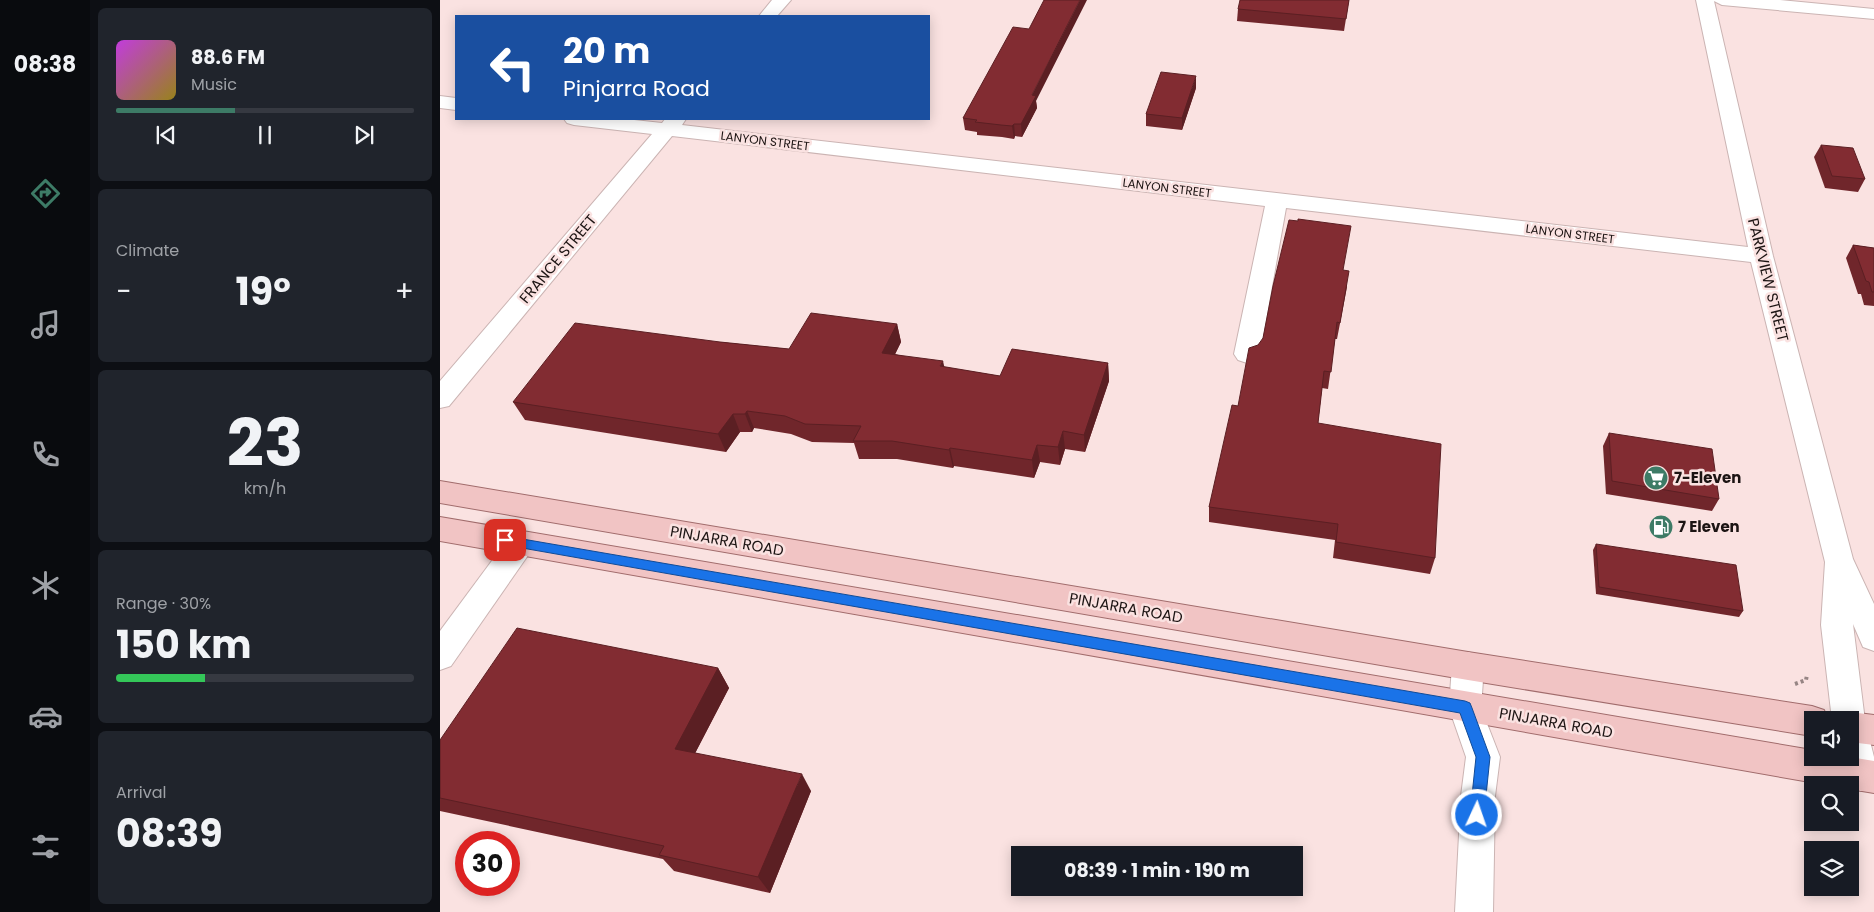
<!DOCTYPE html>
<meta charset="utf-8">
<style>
:root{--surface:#171b24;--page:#20242c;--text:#f1f3f6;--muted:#9ea1a6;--line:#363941;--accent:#3d7b66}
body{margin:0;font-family:Poppins,sans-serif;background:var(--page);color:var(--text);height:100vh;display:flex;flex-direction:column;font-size:19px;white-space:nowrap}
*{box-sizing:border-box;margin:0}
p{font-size:16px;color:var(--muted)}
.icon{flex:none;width:28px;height:28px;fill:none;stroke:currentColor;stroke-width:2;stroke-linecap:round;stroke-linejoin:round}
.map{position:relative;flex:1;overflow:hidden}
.drawer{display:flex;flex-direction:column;gap:8px;padding:8px;background:#0d0f14;width:350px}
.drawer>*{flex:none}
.top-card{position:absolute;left:15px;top:15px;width:475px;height:105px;border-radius:0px;box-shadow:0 2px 12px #0003;background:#1a4fa0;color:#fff;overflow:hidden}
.controls{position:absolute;left:1364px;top:711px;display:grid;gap:10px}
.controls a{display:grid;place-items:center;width:55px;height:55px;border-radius:0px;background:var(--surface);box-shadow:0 2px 12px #0003;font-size:25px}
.speed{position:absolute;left:15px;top:831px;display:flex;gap:10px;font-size:25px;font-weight:700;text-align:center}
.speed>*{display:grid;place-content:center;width:65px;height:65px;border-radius:50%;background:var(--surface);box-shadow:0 2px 12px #0003;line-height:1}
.speed .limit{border:8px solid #d22;background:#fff;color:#111}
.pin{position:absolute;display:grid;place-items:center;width:42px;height:42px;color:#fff;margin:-21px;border-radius:10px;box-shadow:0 2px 8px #0006}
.me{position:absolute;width:55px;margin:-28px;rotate:3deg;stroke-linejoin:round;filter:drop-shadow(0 0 4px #0008)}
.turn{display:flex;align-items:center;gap:18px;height:105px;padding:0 25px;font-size:22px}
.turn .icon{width:65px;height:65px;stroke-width:2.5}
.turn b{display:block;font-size:35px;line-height:42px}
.big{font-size:38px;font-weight:700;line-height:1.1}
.drawer .tile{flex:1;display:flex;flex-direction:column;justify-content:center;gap:8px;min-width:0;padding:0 18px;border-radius:8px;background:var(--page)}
.drawer .dial{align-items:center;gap:0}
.dial b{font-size:65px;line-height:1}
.song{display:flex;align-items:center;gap:15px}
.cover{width:60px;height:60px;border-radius:8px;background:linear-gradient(135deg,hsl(290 70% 55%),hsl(50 70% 35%))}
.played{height:5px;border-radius:2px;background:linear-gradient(90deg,var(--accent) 40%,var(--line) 40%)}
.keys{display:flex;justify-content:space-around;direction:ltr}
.heat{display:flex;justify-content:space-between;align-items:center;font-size:28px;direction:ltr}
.charge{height:8px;border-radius:4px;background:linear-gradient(90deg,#34c759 30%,var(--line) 0)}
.trip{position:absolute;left:571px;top:846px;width:292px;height:50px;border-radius:0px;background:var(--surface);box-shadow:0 2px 12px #0003;font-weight:700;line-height:50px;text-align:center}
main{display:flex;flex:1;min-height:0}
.menu{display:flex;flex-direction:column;width:90px;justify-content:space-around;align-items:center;background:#090b0e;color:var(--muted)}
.menu .icon{width:35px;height:35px}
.menu .current{color:var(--accent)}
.menu b{font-size:22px;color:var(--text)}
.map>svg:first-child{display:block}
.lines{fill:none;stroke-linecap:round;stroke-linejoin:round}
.minor-casing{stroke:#cbb4b3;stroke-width:2}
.major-casing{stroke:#a16c6c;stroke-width:2}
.path{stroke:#968584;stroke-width:4;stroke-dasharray:3 3;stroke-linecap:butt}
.minor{fill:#fff;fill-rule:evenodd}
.major{fill:#f1c4c4;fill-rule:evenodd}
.wall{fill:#70262b}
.shaded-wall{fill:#5b1f23}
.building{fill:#822c32;stroke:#5b1f23}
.route{fill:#1a73e8;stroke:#114b97}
.labels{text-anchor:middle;stroke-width:5;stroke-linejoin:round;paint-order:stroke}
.far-street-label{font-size:12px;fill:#1c1413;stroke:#fae2e1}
.street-label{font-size:15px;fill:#1c1413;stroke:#fae2e1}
.poi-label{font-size:15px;font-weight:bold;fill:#1c1413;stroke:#fae2e1;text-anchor:start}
</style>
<main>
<nav class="menu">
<b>08:38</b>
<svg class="icon current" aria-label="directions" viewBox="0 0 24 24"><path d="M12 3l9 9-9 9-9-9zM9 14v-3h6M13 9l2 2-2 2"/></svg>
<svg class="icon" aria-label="music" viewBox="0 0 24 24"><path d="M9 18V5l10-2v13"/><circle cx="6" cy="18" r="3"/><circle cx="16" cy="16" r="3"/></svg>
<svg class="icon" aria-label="phone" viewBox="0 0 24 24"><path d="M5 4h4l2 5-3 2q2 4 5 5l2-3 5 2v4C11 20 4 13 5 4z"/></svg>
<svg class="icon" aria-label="climate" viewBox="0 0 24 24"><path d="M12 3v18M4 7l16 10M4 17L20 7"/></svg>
<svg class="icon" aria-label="car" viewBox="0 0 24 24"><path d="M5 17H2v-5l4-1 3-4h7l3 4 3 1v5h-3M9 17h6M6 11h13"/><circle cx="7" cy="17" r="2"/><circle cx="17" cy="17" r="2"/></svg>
<svg class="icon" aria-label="filters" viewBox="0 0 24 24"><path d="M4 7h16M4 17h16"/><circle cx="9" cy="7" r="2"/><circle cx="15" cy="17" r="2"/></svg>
</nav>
<section class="drawer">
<div class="tile">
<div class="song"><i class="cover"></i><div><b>88.6 FM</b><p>Music</p></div></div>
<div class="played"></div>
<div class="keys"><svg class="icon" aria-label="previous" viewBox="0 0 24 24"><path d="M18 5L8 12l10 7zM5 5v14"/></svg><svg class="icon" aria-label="pause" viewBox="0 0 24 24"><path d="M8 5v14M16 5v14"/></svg><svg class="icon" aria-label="next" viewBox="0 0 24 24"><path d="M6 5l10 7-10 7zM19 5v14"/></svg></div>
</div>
<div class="tile"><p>Climate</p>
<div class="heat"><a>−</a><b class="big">19°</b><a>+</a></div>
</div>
<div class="tile dial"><b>23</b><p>km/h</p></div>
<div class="tile"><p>Range · 30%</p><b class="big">150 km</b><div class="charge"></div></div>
<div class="tile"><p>Arrival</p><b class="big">08:39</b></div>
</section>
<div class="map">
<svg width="1434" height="912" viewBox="0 0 1434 912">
<rect width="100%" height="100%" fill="#fae2e1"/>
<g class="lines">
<defs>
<g id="minor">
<path d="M 332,0 L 351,0 L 337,16 L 319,16 Z"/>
<path d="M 1256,0 L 1340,0 L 1434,9 L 1434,19 L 1282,5 L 1274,1 L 1333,256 L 1413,559 L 1434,604 L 1434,651 L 1423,647 L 1413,624 L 1425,721 L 1434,757 L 1434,785 L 1421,791 L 1408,785 L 1400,758 L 1410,758 L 1410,720 L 1392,720 L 1381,625 L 1385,562 L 1311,262 L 846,208 L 820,354 L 816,360 L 807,363 L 798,360 L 794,354 L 825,206 L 232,136 L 9,406 L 0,408 L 0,381 L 212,134 L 134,125 L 127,123 L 124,119 L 185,119 L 222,123 L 225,119 L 246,119 L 242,125 L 1308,247 Z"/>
<path d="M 0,96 L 16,98 L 16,110 L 0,108 Z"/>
<path d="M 81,531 L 91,535 L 96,543 L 91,551 L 11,666 L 0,670 L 0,631 L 71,535 Z"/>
<path d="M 1028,652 L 1039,656 L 1044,666 L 1041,708 L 1060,757 L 1055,796 L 1053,912 L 1015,912 L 1021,796 L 1026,757 L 1009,708 L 1012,666 L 1017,656 Z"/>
</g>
<g id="major">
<path d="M 0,481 L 1028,652 L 1372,706 L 1384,710 L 1388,720 L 1372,720 L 1372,736 L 1028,680 L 0,503 Z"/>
<path d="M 0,517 L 1372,750 L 1372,758 L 1410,757 L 1434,761 L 1434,793 L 1410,789 L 1410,785 L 1387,785 L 0,541 Z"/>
<path d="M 1410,712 L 1434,715 L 1434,745 L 1410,742 L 1410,720 L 1396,720 L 1398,716 Z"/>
</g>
</defs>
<!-- minor casing -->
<use href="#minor" class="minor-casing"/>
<!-- major casing -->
<use href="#major" class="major-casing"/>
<!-- path -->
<path class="path" d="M 1355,684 L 1366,680 L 1367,675"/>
<!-- minor -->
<use href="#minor" class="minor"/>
<!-- major -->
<use href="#major" class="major"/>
</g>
<!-- wall -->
<g class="wall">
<path d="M 909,0 L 904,31 L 797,21 L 798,9 Z"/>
<path d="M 756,88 L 742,130 L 706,126 L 706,114 Z"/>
<path d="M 596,101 L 597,108 L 582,137 L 575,136 L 574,139 L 562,137 L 537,135 L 537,132 L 525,130 L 523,118 Z"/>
<path d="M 1381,145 L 1425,179 L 1418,192 L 1385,188 L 1374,157 Z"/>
<path d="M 1413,245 L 1434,248 L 1434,306 L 1424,305 L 1421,294 L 1418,294 L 1406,258 Z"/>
<path d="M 903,270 L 907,287 L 897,339 L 895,339 L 888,389 L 882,388 L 878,423 L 995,558 L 990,574 L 893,558 L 895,540 L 769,522 L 769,507 L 798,406 L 818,345 Z"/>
<path d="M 457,324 L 461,342 L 455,354 L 504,367 L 560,376 L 668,363 L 669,381 L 645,452 L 625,449 L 620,465 L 600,462 L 594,478 L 514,466 L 513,468 L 457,459 L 419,459 L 414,443 L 372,442 L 351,434 L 314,428 L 312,432 L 300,432 L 286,452 L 85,420 L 73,402 L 280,342 L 349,349 Z"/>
<path d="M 1169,433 L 1279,499 L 1272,511 L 1166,494 L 1163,446 Z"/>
<path d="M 1156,544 L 1303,611 L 1299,617 L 1156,594 L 1153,550 Z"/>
<path d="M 278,668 L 289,688 L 255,753 L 371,791 L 330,893 L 234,871 L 223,859 L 0,811 L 0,740 Z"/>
</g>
<!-- shaded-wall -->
<g class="shaded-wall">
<path d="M 640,0 L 647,0 L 596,101 L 597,108 L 582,137 L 581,124 L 592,95 Z"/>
<path d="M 756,76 L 756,88 L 742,130 L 742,118 Z"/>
<path d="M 574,124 L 575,136 L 574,139 L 572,126 Z"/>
<path d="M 457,324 L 461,342 L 447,371 L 442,353 Z"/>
<path d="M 503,361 L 507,379 L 500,366 Z"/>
<path d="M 668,363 L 669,381 L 645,452 L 644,435 Z"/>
<path d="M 307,411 L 314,428 L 312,432 L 305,414 Z"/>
<path d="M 293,414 L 300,432 L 286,452 L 278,434 Z"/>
<path d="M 623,431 L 625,449 L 620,465 L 618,447 Z"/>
<path d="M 597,445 L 600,462 L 594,478 L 592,460 Z"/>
<path d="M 510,448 L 514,466 L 513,468 L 509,450 Z"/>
<path d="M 278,668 L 289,688 L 248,767 L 235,749 Z"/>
<path d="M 362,774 L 371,791 L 330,893 L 318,877 Z"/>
</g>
<!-- building -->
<g class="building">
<path d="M 604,0 L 640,0 L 592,95 L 596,96 L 581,124 L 574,124 L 572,126 L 561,125 L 535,122 L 537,120 L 523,118 L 573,27 L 589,29 Z"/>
<path d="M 800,0 L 909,0 L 906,19 L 798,9 Z"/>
<path d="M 721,72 L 756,76 L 742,118 L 706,114 Z"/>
<path d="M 1381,145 L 1413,148 L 1425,179 L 1392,176 Z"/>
<path d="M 858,219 L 911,226 L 903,270 L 909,271 L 900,323 L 897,322 L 891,372 L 884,371 L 878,423 L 1001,444 L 995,558 L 896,542 L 898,524 L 769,507 L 792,405 L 798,406 L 809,348 L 818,345 L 823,338 L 833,286 L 849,220 L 858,221 Z"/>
<path d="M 1413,245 L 1434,248 L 1434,292 L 1432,292 L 1429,282 L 1426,281 Z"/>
<path d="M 371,313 L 457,324 L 442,353 L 503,361 L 500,366 L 560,376 L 572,349 L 668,363 L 644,435 L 623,431 L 618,447 L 597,445 L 592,460 L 510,448 L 509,450 L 452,441 L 413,441 L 421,426 L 365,424 L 345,416 L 307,411 L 305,414 L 293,414 L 278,434 L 73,402 L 135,323 L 280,342 L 349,349 Z"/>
<path d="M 1169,433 L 1272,449 L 1279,499 L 1172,481 Z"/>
<path d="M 1156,544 L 1296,565 L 1303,611 L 1159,587 Z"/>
<path d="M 77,628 L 278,668 L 235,749 L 362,774 L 318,877 L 219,855 L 224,846 L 0,798 L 0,740 Z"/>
</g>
<!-- route -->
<path class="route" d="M 65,536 L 1025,701 L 1030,703 L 1032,708 L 1050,757 L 1044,815 L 1042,820 L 1037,822 L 1032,820 L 1030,815 L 1036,757 L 1020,713 L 65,545 L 61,544 L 59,540 L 61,537 Z"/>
<!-- icons -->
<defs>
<symbol id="supermarket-disc" viewBox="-11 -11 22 22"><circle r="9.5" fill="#3d7b66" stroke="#fae2e1"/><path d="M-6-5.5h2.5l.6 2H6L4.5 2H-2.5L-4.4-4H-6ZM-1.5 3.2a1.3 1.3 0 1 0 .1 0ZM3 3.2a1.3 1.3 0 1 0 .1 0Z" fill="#fff"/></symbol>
<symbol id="fuel-disc" viewBox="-11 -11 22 22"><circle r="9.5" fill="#3d7b66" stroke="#fae2e1"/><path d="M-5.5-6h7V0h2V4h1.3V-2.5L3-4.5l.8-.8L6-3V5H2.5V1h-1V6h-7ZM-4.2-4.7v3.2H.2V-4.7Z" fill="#fff"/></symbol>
</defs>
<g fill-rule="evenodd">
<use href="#supermarket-disc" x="1202" y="464" width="28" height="28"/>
<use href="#fuel-disc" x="1207" y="513" width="28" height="28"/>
</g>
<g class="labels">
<!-- far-street labels -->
<g class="far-street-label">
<text transform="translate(325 141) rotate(7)" y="4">LANYON STREET</text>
<text transform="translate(727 188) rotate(7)" y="4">LANYON STREET</text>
<text transform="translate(1130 234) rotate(7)" y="4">LANYON STREET</text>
</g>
<!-- street labels -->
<g class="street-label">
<text transform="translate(118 259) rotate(-50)" y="5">FRANCE STREET</text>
<text transform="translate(1328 280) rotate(76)" y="5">PARKVIEW STREET</text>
<text transform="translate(287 541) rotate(10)" y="5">PINJARRA ROAD</text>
<text transform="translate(686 608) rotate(10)" y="5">PINJARRA ROAD</text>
<text transform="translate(1116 723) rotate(10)" y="5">PINJARRA ROAD</text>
</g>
<!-- poi labels -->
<g class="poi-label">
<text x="1234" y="483">7-Eleven</text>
<text x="1238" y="532">7 Eleven</text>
</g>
</g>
</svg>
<div class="controls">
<a><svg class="icon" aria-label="sound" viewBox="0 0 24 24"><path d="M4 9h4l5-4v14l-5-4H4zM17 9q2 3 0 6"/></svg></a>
<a><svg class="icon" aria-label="search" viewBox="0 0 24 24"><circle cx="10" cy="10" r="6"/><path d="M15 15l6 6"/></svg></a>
<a><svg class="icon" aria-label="layers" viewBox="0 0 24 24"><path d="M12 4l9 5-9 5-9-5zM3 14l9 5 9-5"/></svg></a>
</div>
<div class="speed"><div class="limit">30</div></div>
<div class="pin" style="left:65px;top:540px;background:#d93025"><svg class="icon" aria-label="arrive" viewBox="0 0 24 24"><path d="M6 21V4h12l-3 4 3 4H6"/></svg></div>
<svg class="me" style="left:1037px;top:815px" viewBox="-20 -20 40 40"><circle r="17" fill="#1a73e8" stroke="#fff" stroke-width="3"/><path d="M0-11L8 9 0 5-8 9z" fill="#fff"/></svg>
<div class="trip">08:39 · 1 min · 190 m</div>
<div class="top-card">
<div class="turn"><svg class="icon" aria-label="left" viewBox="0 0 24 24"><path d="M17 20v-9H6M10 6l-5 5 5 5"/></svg><div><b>20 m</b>Pinjarra Road</div></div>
</div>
</div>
</main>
